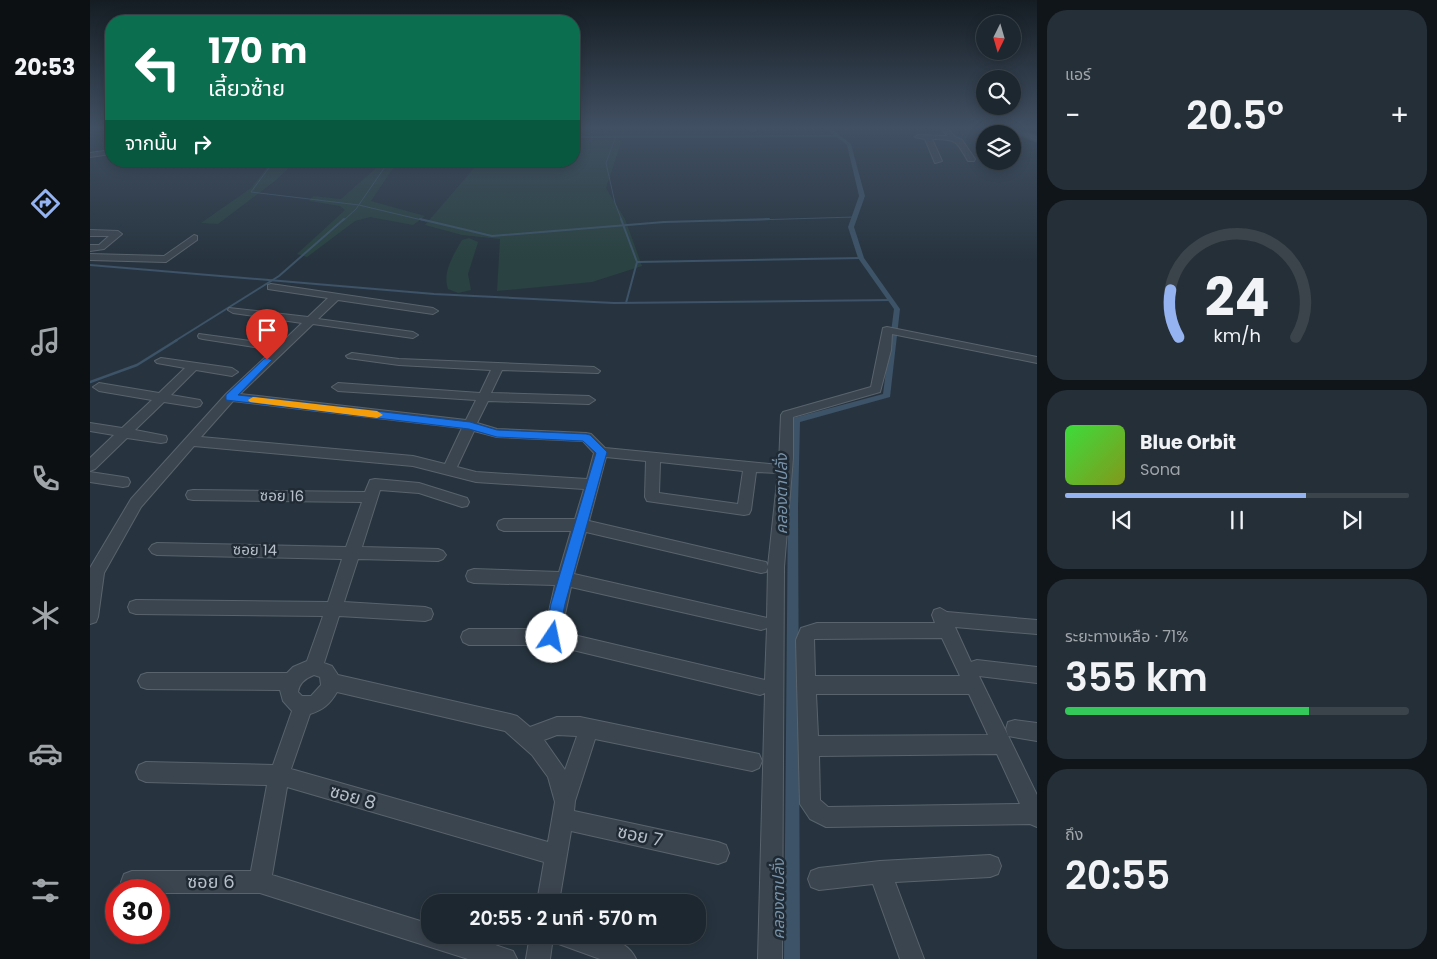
<!DOCTYPE html>
<html lang="th">
<meta charset="utf-8">
<style>
:root{--surface:#1d272f;--page:#252f37;--text:#f1f3f6;--muted:#a0a5aa;--line:#3b444b;--accent:#95b2f1}
body{margin:0;font-family:Poppins,"Noto Sans Thai",sans-serif;background:var(--page);color:var(--text);height:100vh;display:flex;flex-direction:column;font-size:19px;white-space:nowrap}
*{box-sizing:border-box;margin:0}
p{font-size:16px;color:var(--muted)}
.icon{flex:none;width:28px;height:28px;fill:none;stroke:currentColor;stroke-width:2;stroke-linecap:round;stroke-linejoin:round}
.map{position:relative;flex:1;overflow:hidden}
.sheet{display:flex;flex-direction:column;gap:10px;padding:10px;background:#10151a;width:400px}
.sheet>*{flex:none}
.guide{position:absolute;left:15px;top:15px;width:475px;height:152px;border-radius:20px;box-shadow:0 2px 12px #0003,0 0 0 1px var(--line);background:#0b6e4f;color:#fff;overflow:hidden}
.needle{width:32px;rotate:185deg}
.fabs{position:absolute;left:886px;top:15px;display:grid;gap:10px}
.fabs a{display:grid;place-items:center;width:45px;height:45px;border-radius:50%;background:var(--surface);box-shadow:0 2px 12px #0003,0 0 0 1px var(--line);font-size:25px}
.speed{position:absolute;left:15px;top:879px;display:flex;gap:10px;font-size:25px;font-weight:700;text-align:center}
.speed>*{display:grid;place-content:center;width:65px;height:65px;border-radius:50%;background:var(--surface);box-shadow:0 2px 12px #0003,0 0 0 1px var(--line);line-height:1}
.speed .limit{border:8px solid #d22;background:#fff;color:#111}
.pin{position:absolute;display:grid;place-items:center;width:42px;height:42px;color:#fff;margin:-51px -21px;border-radius:50% 50% 50% 0;rotate:-45deg;box-shadow:0 0 5px #0007}
.pin .icon{rotate:45deg}
.me{position:absolute;width:55px;margin:-28px;rotate:11deg;stroke-linejoin:round;filter:drop-shadow(0 0 4px #0008)}
.turn{display:flex;align-items:center;gap:18px;height:105px;padding:0 20px;font-size:22px}
.turn .icon{width:65px;height:65px;stroke-width:2.5}
.turn b{display:block;font-size:35px;line-height:42px}
.then{display:flex;align-items:center;height:48px;padding:0 20px;background:#0003;gap:10px;font-size:19px}
.big{font-size:38px;font-weight:600;line-height:1.1}
.sheet .tile{flex:1;display:flex;flex-direction:column;justify-content:center;gap:8px;min-width:0;padding:0 18px;border-radius:20px;background:var(--page)}
.sheet .dial{align-items:center;gap:0}
.dial svg{height:130px;overflow:visible;fill:none;stroke:var(--line);stroke-width:7;stroke-linecap:round;text-anchor:middle}
.dial text{fill:var(--text);stroke:none}
.song{display:flex;align-items:center;gap:15px}
.cover{width:60px;height:60px;border-radius:8px;background:linear-gradient(135deg,hsl(120 70% 55%),hsl(70 70% 35%))}
.played{height:5px;border-radius:2px;background:linear-gradient(90deg,var(--accent) 70%,var(--line) 70%)}
.keys{display:flex;justify-content:space-around;direction:ltr}
.heat{display:flex;justify-content:space-between;align-items:center;font-size:28px;direction:ltr}
.charge{height:8px;border-radius:4px;background:linear-gradient(90deg,#34c759 71%,var(--line) 0)}
.trip{position:absolute;left:331px;top:894px;width:285px;height:50px;border-radius:20px;background:var(--surface);box-shadow:0 2px 12px #0003,0 0 0 1px var(--line);font-weight:600;line-height:50px;text-align:center}
main{display:flex;flex:1;min-height:0}
.menu{display:flex;flex-direction:column;width:90px;justify-content:space-around;align-items:center;background:#0c1013;color:var(--muted)}
.menu .icon{width:35px;height:35px}
.menu .current{color:var(--accent)}
.menu b{font-size:22px;color:var(--text)}
.map>svg:first-child{display:block}
.green{fill:#2a4241}
.lines{fill:none;stroke-linecap:round;stroke-linejoin:round}
.stream-far2{stroke:#3d5367;stroke-width:1}
.stream-far1{stroke:#3d5367;stroke-width:2}
.stream{stroke:#3d5367;stroke-width:2.5}
.canal{fill:#3d5367;fill-rule:evenodd}
.minor-casing{stroke:#59636d;stroke-width:2}
.major-casing{stroke:#47515b;stroke-width:3}
.minor{fill:#3b454f;fill-rule:evenodd}
.major{fill:#59646f;fill-rule:evenodd}
.route{fill:#1a73e8;stroke:#114b97}
.slow{fill:#f59e0b}
.labels{text-anchor:middle;stroke-width:5;stroke-linejoin:round;paint-order:stroke}
.street-label{font-size:15px;fill:#b7c0ca;stroke:#202a34}
.water-label{font-size:16px;font-style:italic;fill:#7994aa;stroke:#202a34}
.near-street-label{font-size:18px;fill:#b7c0ca;stroke:#202a34}
</style>
<main>
<nav class="menu">
<b>20:53</b>
<svg class="icon current" aria-label="directions" viewBox="0 0 24 24"><path d="M12 3l9 9-9 9-9-9zM9 14v-3h6M13 9l2 2-2 2"/></svg>
<svg class="icon" aria-label="music" viewBox="0 0 24 24"><path d="M9 18V5l10-2v13"/><circle cx="6" cy="18" r="3"/><circle cx="16" cy="16" r="3"/></svg>
<svg class="icon" aria-label="phone" viewBox="0 0 24 24"><path d="M5 4h4l2 5-3 2q2 4 5 5l2-3 5 2v4C11 20 4 13 5 4z"/></svg>
<svg class="icon" aria-label="climate" viewBox="0 0 24 24"><path d="M12 3v18M4 7l16 10M4 17L20 7"/></svg>
<svg class="icon" aria-label="car" viewBox="0 0 24 24"><path d="M5 17H2v-5l4-1 3-4h7l3 4 3 1v5h-3M9 17h6M6 11h13"/><circle cx="7" cy="17" r="2"/><circle cx="17" cy="17" r="2"/></svg>
<svg class="icon" aria-label="filters" viewBox="0 0 24 24"><path d="M4 7h16M4 17h16"/><circle cx="9" cy="7" r="2"/><circle cx="15" cy="17" r="2"/></svg>
</nav>
<div class="map">
<svg width="947" height="959" viewBox="0 0 947 959">
<rect width="100%" height="100%" fill="#27343f"/>
<!-- green -->
<g class="green">
<path d="M 484,139 L 532,140 L 516,188 L 535,219 L 552,266 L 502,282 L 407,291 L 410,239 L 372,235 L 335,225 L 390,161 L 484,161 Z"/>
<path d="M 182,161 L 206,161 L 185,181 L 128,224 L 111,223 L 161,188 Z"/>
<path d="M 290,161 L 308,161 L 281,201 L 335,216 L 323,225 L 280,217 L 265,221 L 217,257 L 207,254 L 255,210 L 250,206 L 219,201 L 223,196 L 251,199 L 285,169 Z"/>
<path d="M 379,238 L 388,242 L 378,274 L 381,290 L 368,293 L 358,289 C 352,272 364,254 372,240 Z"/>
</g>
<g class="lines">
<!-- stream-far2 -->
<g class="stream-far2">
<path d="M 526,136 L 516,163 L 525,203 L 532,221"/>
<path d="M 184,161 L 161,192 L 269,205 L 336,221"/>
<path d="M 253,221 L 266,209 L 299,161"/>
<path d="M 631,221 L 765,217"/>
</g>
<!-- stream-far1 -->
<g class="stream-far1">
<path d="M 330,219 L 402,236 L 574,222 L 679,219"/>
<path d="M 531,219 L 547,262 L 536,303"/>
<path d="M 547,262 L 771,258"/>
<path d="M 0,265 L 344,294 L 524,303 L 801,300"/>
<path d="M 85,341 L 189,276 L 254,219"/>
</g>
<!-- stream -->
<path class="stream" d="M 0,382 L 47,365 L 87,340"/>
<!-- canal -->
<path class="canal" d="M 734,127 L 738,127 L 761,144 L 775,196 L 764,227 L 774,258 L 810,309 L 800,397 L 710,422 L 708,506 L 710,959 L 694,959 L 698,506 L 702,420 L 703,418 L 793,394 L 804,309 L 768,258 L 758,227 L 769,196 L 757,145 L 747,137 L 484,138 L 484,136 L 744,135 Z"/>
<defs>
<g id="minor">
<path d="M 658,127 L 664,127 L 666,130 L 661,131 Z"/>
<path d="M 850,127 L 856,127 L 865,137 L 872,140 L 885,159 L 884,161 L 878,161 C 865,139 868,140 842,139 L 852,161 L 845,163 L 835,139 L 825,137 L 828,135 L 857,136 Z"/>
<path d="M 21,150 L 21,154 L 0,157 L 0,153 Z"/>
<path d="M 0,230 L 28,231 L 32,234 L 14,249 L 0,251 L 0,245 L 9,245 L 19,236 L 0,236 Z"/>
<path d="M 104,235 L 107,236 L 107,240 L 76,262 L 0,260 L 0,254 L 74,256 Z"/>
<path d="M 181,284 L 343,308 L 348,311 L 343,314 L 248,300 L 228,319 L 323,332 L 328,335 L 323,338 L 223,324 L 150,394 L 376,420 L 386,400 L 248,391 L 242,387 L 248,383 L 390,393 L 401,370 L 309,365 L 258,358 L 256,356 L 262,353 L 309,359 L 504,367 L 510,371 L 508,373 L 412,370 L 401,393 L 499,396 L 505,400 L 499,404 L 398,401 L 387,423 L 407,429 L 496,433 L 501,434 L 515,448 L 689,465 L 691,415 L 693,412 L 781,387 L 793,328 L 797,327 L 947,357 L 947,363 L 802,334 L 801,350 L 790,392 L 703,417 L 703,458 L 694,567 L 692,959 L 668,959 L 675,693 L 670,695 L 462,645 L 379,645 L 373,642 L 371,637 L 373,632 L 379,629 L 455,629 L 465,585 L 384,583 L 378,581 L 376,576 L 378,571 L 384,569 L 469,572 L 481,531 L 414,531 L 409,529 L 407,525 L 409,521 L 414,519 L 485,519 L 494,489 L 386,482 L 323,466 L 104,446 L 51,507 L 14,573 L 8,617 L 6,622 L 0,624 L 0,568 L 41,499 L 136,394 L 183,350 L 113,339 L 109,338 L 108,336 L 109,334 L 189,345 L 212,323 L 143,313 L 138,310 L 139,308 L 218,317 L 238,298 L 178,289 L 178,285 ZM 143,401 L 372,428 L 355,464 L 323,456 L 111,437 ZM 384,431 L 407,437 L 493,441 L 504,453 L 497,479 L 386,472 L 367,467 ZM 516,457 L 556,461 L 555,497 L 557,501 L 654,515 L 659,514 L 661,510 L 666,472 L 688,473 L 678,566 L 676,562 L 671,561 L 499,521 ZM 570,462 L 653,471 L 648,504 L 569,493 ZM 496,532 L 671,573 L 676,572 L 678,568 L 677,618 L 484,574 ZM 481,587 L 671,630 L 677,628 L 675,680 L 471,632 Z"/>
<path d="M 71,358 L 142,368 L 148,372 L 142,376 L 106,370 L 81,395 L 110,400 L 112,403 L 110,406 L 106,407 L 74,402 L 45,430 L 76,436 L 77,439 L 76,442 L 71,443 L 37,438 L 5,469 L 0,471 L 0,458 L 24,435 L 0,431 L 0,423 L 32,428 L 62,400 L 9,391 L 3,387 L 9,383 L 69,393 L 95,368 L 67,363 L 65,361 Z"/>
<path d="M 0,472 L 33,477 L 38,478 L 40,482 L 38,486 L 33,487 L 0,482 Z"/>
<path d="M 285,479 L 329,483 L 377,498 L 379,502 L 377,506 L 372,507 L 329,493 L 290,490 L 272,547 L 348,549 L 353,551 L 356,555 L 353,559 L 348,561 L 268,559 L 254,602 L 335,607 L 341,609 L 343,614 L 341,619 L 335,621 L 249,616 L 234,663 L 242,666 L 248,675 L 420,714 L 427,716 L 440,727 L 467,717 L 490,717 L 669,754 L 672,761 L 669,768 L 662,771 L 505,739 L 485,801 L 484,811 L 628,842 L 636,845 L 639,853 L 636,861 L 628,864 L 481,831 L 469,902 L 447,902 L 454,862 L 197,787 L 182,875 L 340,924 L 340,935 L 376,935 L 423,951 L 427,959 L 378,959 L 170,893 L 69,893 L 69,890 L 34,890 L 31,882 L 34,874 L 42,871 L 161,871 L 177,785 L 56,782 L 49,779 L 46,772 L 49,765 L 56,762 L 183,765 L 202,711 L 193,701 L 190,690 L 57,689 L 51,687 L 48,681 L 51,675 L 57,673 L 197,673 L 203,667 L 217,661 L 233,616 L 46,614 L 40,612 L 38,607 L 40,602 L 46,600 L 238,602 L 252,559 L 67,555 L 62,553 L 59,549 L 62,545 L 67,543 L 256,547 L 272,502 L 103,500 L 98,499 L 96,495 L 98,491 L 103,490 L 275,492 L 280,480 ZM 224,675 L 230,677 L 231,685 L 221,696 L 212,696 L 208,692 C 209,683 216,678 224,675 ZM 247,692 L 415,731 L 442,755 L 458,777 L 465,802 L 458,842 L 201,769 L 220,714 C 233,710 240,704 247,692 ZM 467,735 L 487,736 L 475,770 L 454,740 Z"/>
<path d="M 850,608 L 857,612 L 947,620 L 947,634 L 865,627 L 881,662 L 887,660 L 947,667 L 947,683 L 889,676 L 947,795 L 947,827 L 940,824 L 736,827 L 720,819 L 710,804 L 706,640 L 711,628 L 727,623 L 845,623 L 842,615 L 844,610 ZM 852,638 L 870,676 L 725,676 L 724,639 ZM 726,694 L 879,694 L 898,735 L 728,736 ZM 907,754 L 930,804 L 738,807 L 730,800 L 729,756 Z"/>
<path d="M 925,720 L 947,723 L 947,741 L 918,736 L 916,729 L 918,722 Z"/>
<path d="M 900,855 L 908,858 L 911,866 L 908,874 L 900,877 L 805,882 L 834,959 L 810,959 L 783,884 L 729,890 L 721,887 L 718,879 L 721,871 L 729,868 L 790,861 Z"/>
<path d="M 440,935 C 470,935 532,926 546,959 L 510,959 L 466,943 L 463,937 L 460,959 L 436,959 Z"/>
</g>
<path id="major" d="M 909,127 L 919,127 L 947,136 L 947,141 Z"/>
</defs>
<!-- minor casing -->
<use href="#minor" class="minor-casing"/>
<!-- major casing -->
<use href="#major" class="major-casing"/>
<!-- minor -->
<use href="#minor" class="minor"/>
<!-- major -->
<use href="#major" class="major"/>
</g>
<!-- sky -->
<linearGradient id="sky" x2="0" y2="1"><stop stop-color="#151d23"/><stop offset="0.49" stop-color="#415063"/><stop offset="1" stop-color="#415063" stop-opacity="0"/></linearGradient>
<rect width="947" height="261" fill="url(#sky)"/>
<!-- route -->
<path class="route" d="M 177,358 L 182,360 L 180,362 L 148,395 L 380,422 L 407,430 L 496,434 L 500,435 L 517,452 L 475,604 L 467,642 L 462,643 L 457,642 L 455,637 L 461,604 L 506,453 L 493,441 L 407,437 L 379,429 L 136,400 L 136,395 L 174,359 Z"/>
<!-- slow -->
<path class="slow" d="M 163,397 L 287,411 L 293,415 L 287,418 L 160,402 L 158,400 Z"/>
<g class="labels">
<!-- street labels -->
<g class="street-label">
<text transform="translate(192 496) rotate(1)" y="5">ซอย 16</text>
<text transform="translate(165 550) rotate(1)" y="5">ซอย 14</text>
</g>
<!-- water labels -->
<g class="water-label">
<text transform="translate(691 494) rotate(-90)" y="6">คลองตาปลั่ง</text>
<text transform="translate(688 899) rotate(-90)" y="6">คลองตาปลั่ง</text>
</g>
<!-- near-street labels -->
<g class="near-street-label">
<text transform="translate(263 797) rotate(16)" y="6">ซอย 8</text>
<text transform="translate(550 836) rotate(12)" y="6">ซอย 7</text>
<text x="121" y="888">ซอย 6</text>
</g>
</g>
</svg>
<div class="fabs">
<a><svg class="needle" viewBox="-14 -14 28 28"><path d="M0-13l5 13h-10z" fill="#e53935"/><path d="M0 13l5-13h-10z" fill="#a0a5aa"/></svg></a>
<a><svg class="icon" aria-label="search" viewBox="0 0 24 24"><circle cx="10" cy="10" r="6"/><path d="M15 15l6 6"/></svg></a>
<a><svg class="icon" aria-label="layers" viewBox="0 0 24 24"><path d="M12 4l9 5-9 5-9-5zM3 14l9 5 9-5"/></svg></a>
</div>
<div class="speed"><div class="limit">30</div></div>
<div class="pin" style="left:177px;top:360px;background:#d93025"><svg class="icon" aria-label="arrive" viewBox="0 0 24 24"><path d="M6 21V4h12l-3 4 3 4H6"/></svg></div>
<svg class="me" style="left:462px;top:637px" viewBox="-20 -20 40 40"><circle r="19" fill="#fff"/><path d="M0-13L10 11 0 6-10 11z" fill="#1a73e8"/></svg>
<div class="trip">20:55 · 2 นาที · 570 m</div>
<div class="guide">
<div class="turn"><svg class="icon" aria-label="left" viewBox="0 0 24 24"><path d="M17 20v-9H6M10 6l-5 5 5 5"/></svg><div><b>170 m</b>เลี้ยวซ้าย</div></div>
<div class="then">จากนั้น<svg class="icon" aria-label="right" viewBox="0 0 24 24"><path d="M7 20v-9h11M14 6l5 5-5 5"/></svg></div>
</div>
</div>
<section class="sheet">
<div class="tile"><p>แอร์</p>
<div class="heat"><a>−</a><b class="big">20.5°</b><a>+</a></div>
</div>
<div class="tile dial"><svg viewBox="0 0 100 80">
<path d="M14 69A42 42 0 1 1 86 69"/>
<path d="M14 69A42 42 0 0 1 9 40" stroke="#95b2f1"/>
<text x="50" y="56" font-size="32" font-weight="700">24</text>
<text x="50" y="72" font-size="11">km/h</text>
</svg></div>
<div class="tile">
<div class="song"><i class="cover"></i><div><b>Blue Orbit</b><p>Sona</p></div></div>
<div class="played"></div>
<div class="keys"><svg class="icon" aria-label="previous" viewBox="0 0 24 24"><path d="M18 5L8 12l10 7zM5 5v14"/></svg><svg class="icon" aria-label="pause" viewBox="0 0 24 24"><path d="M8 5v14M16 5v14"/></svg><svg class="icon" aria-label="next" viewBox="0 0 24 24"><path d="M6 5l10 7-10 7zM19 5v14"/></svg></div>
</div>
<div class="tile"><p>ระยะทางเหลือ · 71%</p><b class="big">355 km</b><div class="charge"></div></div>
<div class="tile"><p>ถึง</p><b class="big">20:55</b></div>
</section>
</main>
